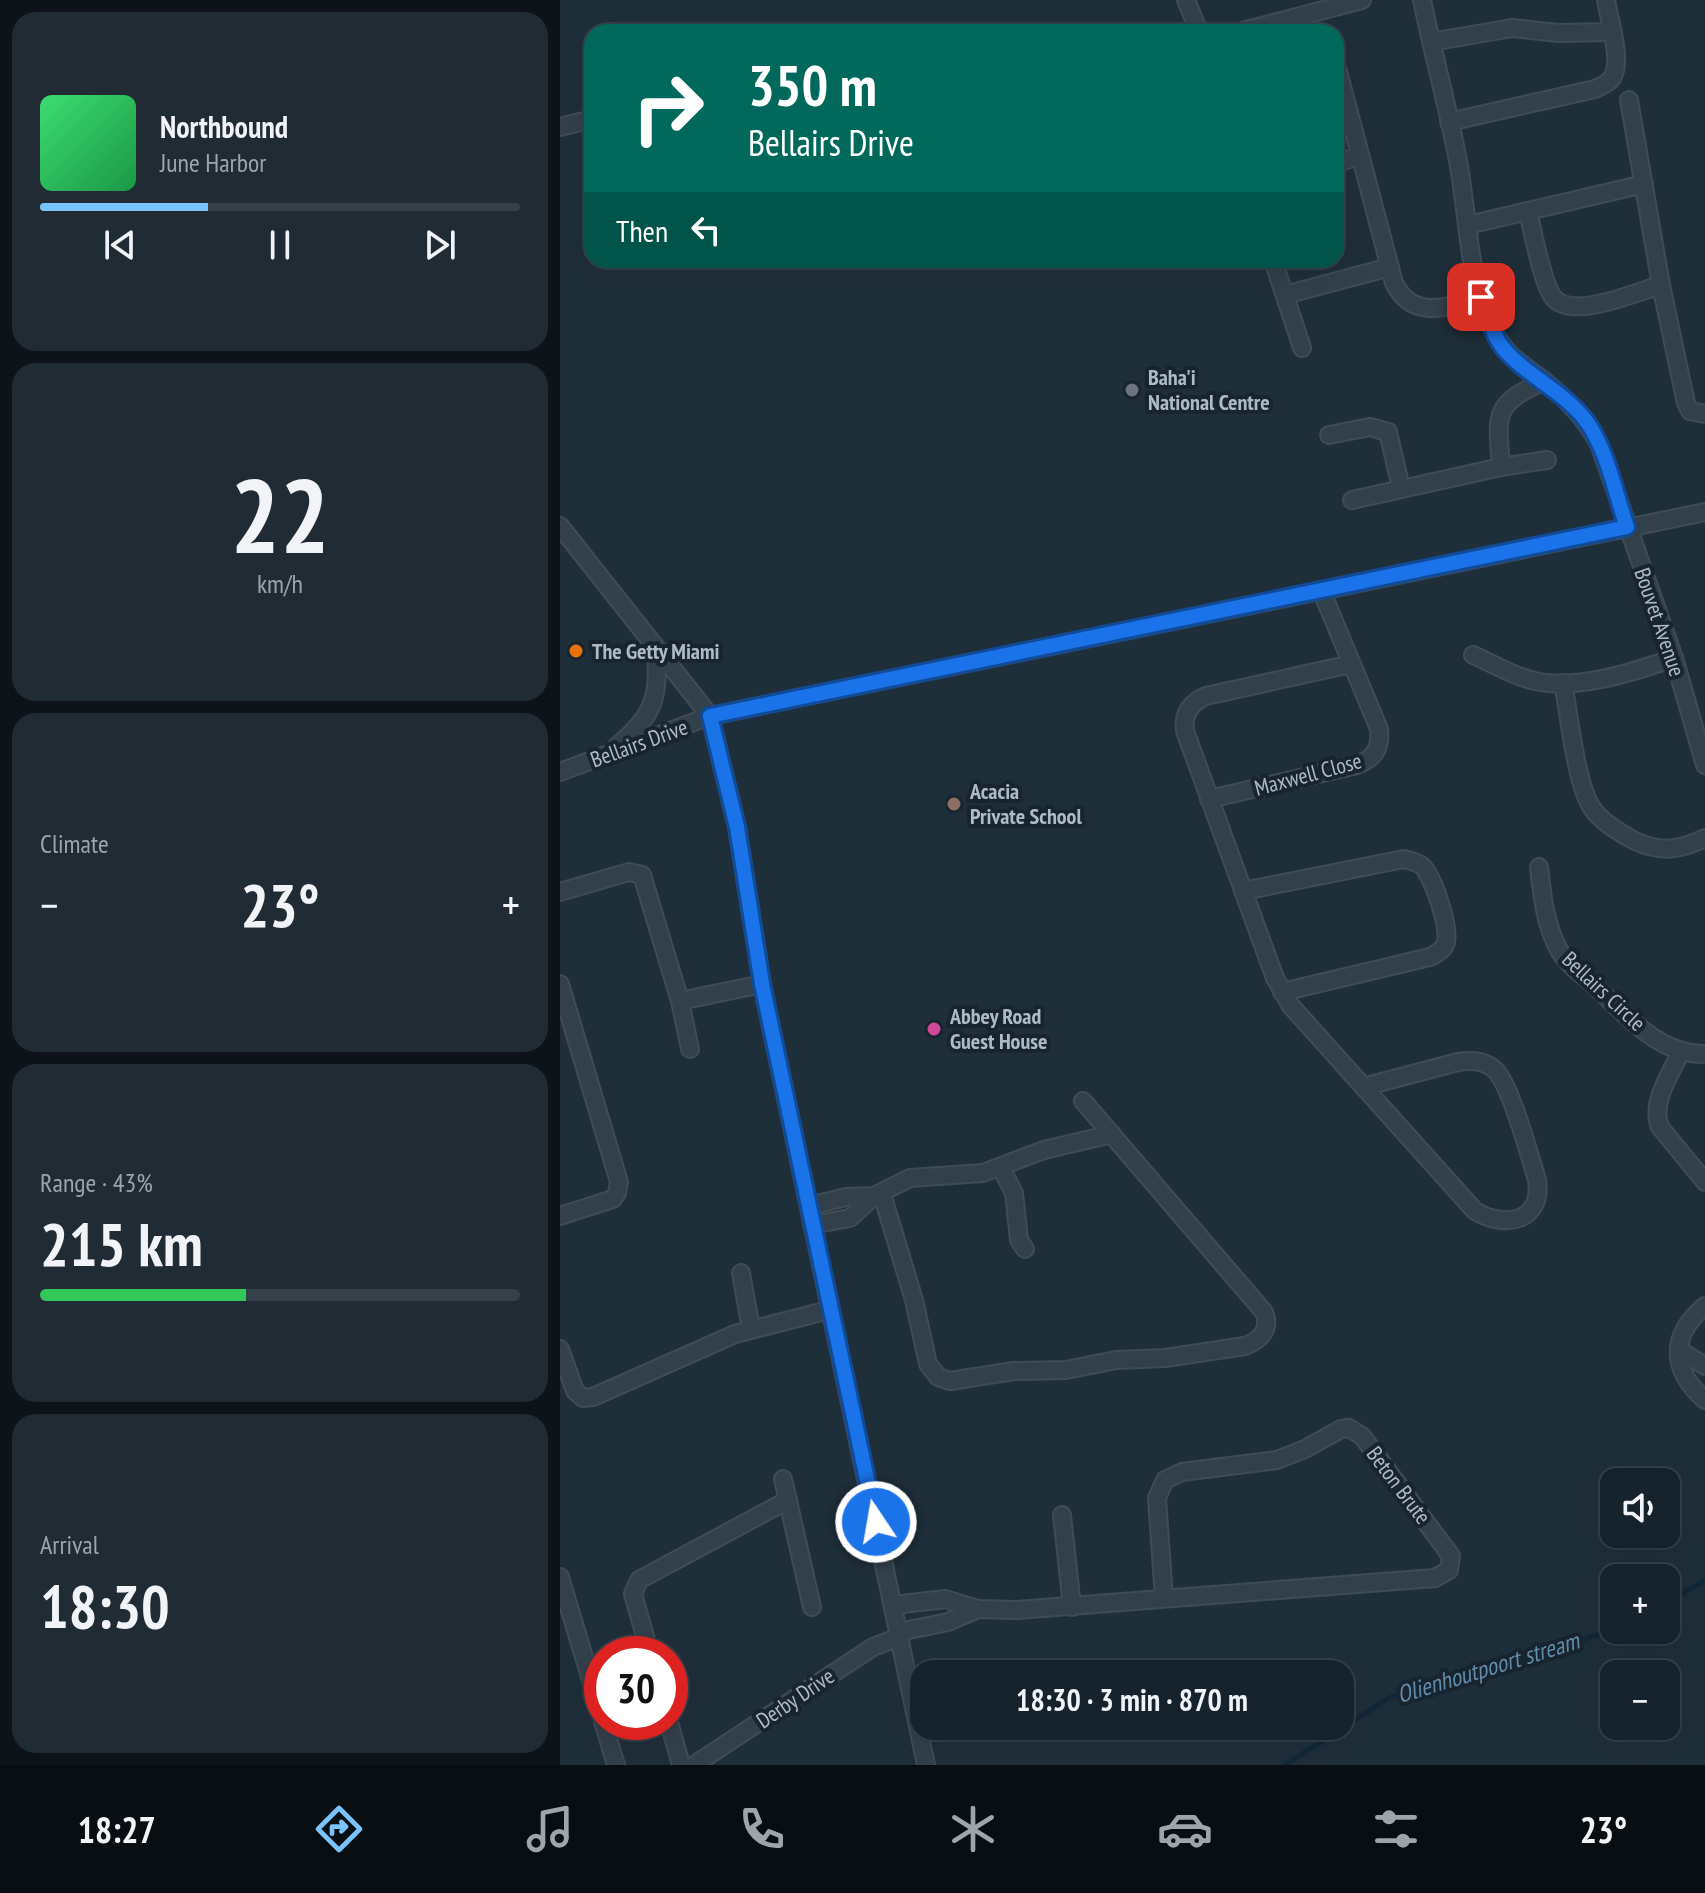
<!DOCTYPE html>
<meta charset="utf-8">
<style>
:root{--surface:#17232c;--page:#202b34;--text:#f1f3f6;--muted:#9ea4a9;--line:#364048;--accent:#79c4ff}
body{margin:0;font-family:"PT Sans Narrow",sans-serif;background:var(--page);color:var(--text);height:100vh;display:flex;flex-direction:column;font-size:30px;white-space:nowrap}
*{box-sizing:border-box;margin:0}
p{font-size:26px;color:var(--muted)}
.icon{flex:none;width:44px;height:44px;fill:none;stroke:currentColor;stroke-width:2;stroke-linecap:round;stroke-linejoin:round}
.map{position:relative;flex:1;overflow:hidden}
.drawer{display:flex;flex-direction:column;gap:12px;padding:12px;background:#0d1318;width:560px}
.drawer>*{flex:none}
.guide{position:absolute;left:24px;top:24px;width:760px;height:244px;border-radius:24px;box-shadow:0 8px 32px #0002,0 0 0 2px var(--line);background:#00695c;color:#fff;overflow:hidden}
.controls{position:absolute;left:1040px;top:1468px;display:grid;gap:16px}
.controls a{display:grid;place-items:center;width:80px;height:80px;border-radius:16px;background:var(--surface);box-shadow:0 8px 32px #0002,0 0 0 2px var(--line);font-size:40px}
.speed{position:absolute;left:24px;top:1636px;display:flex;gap:16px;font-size:40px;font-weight:700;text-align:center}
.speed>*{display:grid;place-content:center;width:104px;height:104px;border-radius:50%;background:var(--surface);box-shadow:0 8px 32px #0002,0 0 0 2px var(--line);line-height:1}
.speed .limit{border:12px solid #d22;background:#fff;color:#111}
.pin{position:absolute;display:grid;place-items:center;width:68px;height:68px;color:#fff;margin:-34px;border-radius:16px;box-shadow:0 4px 12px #0006}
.me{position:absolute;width:88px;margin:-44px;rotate:348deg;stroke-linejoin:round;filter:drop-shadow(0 0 6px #0008)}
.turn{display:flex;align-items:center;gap:28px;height:168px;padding:0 32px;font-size:36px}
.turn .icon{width:104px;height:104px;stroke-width:2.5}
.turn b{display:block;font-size:56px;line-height:68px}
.then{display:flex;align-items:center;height:76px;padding:0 32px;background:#0003;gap:16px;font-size:30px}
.big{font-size:60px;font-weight:800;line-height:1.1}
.drawer .card{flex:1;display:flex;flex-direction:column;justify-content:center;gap:12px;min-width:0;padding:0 28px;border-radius:24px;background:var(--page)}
.drawer .dial{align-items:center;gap:0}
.dial b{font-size:104px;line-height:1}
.song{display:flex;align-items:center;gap:24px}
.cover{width:96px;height:96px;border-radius:12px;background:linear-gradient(135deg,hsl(140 70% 55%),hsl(140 70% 35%))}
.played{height:8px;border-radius:4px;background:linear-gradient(90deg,var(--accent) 35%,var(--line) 35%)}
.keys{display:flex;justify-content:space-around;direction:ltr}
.heat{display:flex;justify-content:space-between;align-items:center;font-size:44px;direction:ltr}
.charge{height:12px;border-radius:6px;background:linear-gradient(90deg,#34c759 43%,var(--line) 0)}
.trip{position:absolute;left:350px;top:1660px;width:444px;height:80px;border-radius:24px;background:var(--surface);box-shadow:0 8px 32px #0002,0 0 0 2px var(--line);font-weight:800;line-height:80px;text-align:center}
.menu{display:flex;height:128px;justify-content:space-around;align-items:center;background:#090e12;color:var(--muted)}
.menu .icon{width:56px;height:56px}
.menu .active{color:var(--accent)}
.menu b{font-size:36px;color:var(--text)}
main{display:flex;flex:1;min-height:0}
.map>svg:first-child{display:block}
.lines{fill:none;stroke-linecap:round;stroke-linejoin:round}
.stream{stroke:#122838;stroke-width:5}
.minor-casing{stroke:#3f4c57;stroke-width:20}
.minor{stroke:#32404a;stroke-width:16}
.route-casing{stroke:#114b97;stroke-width:20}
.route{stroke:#1a73e8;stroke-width:14}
.worship-dot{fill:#6b7280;stroke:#18252f;stroke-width:3}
.food-dot{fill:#e8710a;stroke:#18252f;stroke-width:3}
.education-dot{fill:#8d6e63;stroke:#18252f;stroke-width:3}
.hotel-dot{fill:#d1479c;stroke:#18252f;stroke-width:3}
.labels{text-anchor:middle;stroke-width:8;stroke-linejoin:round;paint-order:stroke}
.poi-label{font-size:22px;font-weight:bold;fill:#adbbc7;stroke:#18252f;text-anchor:start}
.street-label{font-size:22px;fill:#adbbc7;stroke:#18252f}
.water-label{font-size:24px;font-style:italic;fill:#628daa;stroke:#18252f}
</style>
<main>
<section class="drawer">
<div class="card">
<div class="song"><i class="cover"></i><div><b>Northbound</b><p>June Harbor</p></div></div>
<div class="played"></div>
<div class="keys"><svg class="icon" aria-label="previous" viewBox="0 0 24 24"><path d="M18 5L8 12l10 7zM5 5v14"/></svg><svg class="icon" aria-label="pause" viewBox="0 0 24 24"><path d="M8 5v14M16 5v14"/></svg><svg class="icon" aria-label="next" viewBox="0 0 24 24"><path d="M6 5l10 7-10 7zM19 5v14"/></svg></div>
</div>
<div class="card dial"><b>22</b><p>km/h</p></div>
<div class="card"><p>Climate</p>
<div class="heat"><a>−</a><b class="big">23°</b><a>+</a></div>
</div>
<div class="card"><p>Range · 43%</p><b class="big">215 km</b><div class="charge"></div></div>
<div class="card"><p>Arrival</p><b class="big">18:30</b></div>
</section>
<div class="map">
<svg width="1145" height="1765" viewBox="0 0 1145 1765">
<rect width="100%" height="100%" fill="#1f2f3a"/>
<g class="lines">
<!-- stream -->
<g class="stream">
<path d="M 1106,1602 L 1145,1581"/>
<path d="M 725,1765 L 829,1698 L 1054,1630"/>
</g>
<defs>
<g id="minor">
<path d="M 626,0 L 639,32"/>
<path d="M 862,0 C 873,54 888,107 898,161 C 909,218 907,282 935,334 C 947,356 965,366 983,380 C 1007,399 1025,418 1039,444 L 1114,658 L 1145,765"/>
<path d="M 679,32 L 802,0"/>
<path d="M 871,42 L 952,28 L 998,33 L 1052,32"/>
<path d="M 778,71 L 834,283 C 853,321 888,307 921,297"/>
<path d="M 1069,100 L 1101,285 L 1126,403 L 1130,411 L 1145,414"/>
<path d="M 889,122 L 1035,89 C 1041,86 1049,83 1052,78 C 1063,62 1049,19 1046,0"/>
<path d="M 0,127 L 32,119"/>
<path d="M 776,163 L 800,156"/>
<path d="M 968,212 C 973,232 982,282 993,297 C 1011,321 1076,292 1101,285"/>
<path d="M 908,225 L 1084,184"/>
<path d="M 713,260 L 742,348"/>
<path d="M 725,295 L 830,267"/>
<path d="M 769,435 L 810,427 L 828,432 L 841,488"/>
<path d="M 941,467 C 937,414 932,405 984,381"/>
<path d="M 792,500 L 941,467 L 987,460"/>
<path d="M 0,526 L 150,716 L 177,827 L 202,984 L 366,1765"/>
<path d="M 913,655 C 932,663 951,675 971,680 C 1012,692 1074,672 1114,658"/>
<path d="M 791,664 L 646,696 C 630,703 623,714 625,731 L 715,978 L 731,1006 L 915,1211 C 945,1229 983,1222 977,1180 C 970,1157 950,1082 934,1069 C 923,1060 911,1060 898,1062 L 803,1087"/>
<path d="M 1003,683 C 1009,713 1016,785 1032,808 C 1041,822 1060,833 1075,841 C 1101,853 1120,850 1145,838"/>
<path d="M 57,746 C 95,715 99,697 96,649"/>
<path d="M 0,772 L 150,716 L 1145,512"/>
<path d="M 649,799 L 797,765 C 815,758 821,748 819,729 L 761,590"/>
<path d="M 979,867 C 982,894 985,925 999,950 C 1008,966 1025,976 1038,989 C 1068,1017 1100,1055 1145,1054"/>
<path d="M 683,891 L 844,859 C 850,861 857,862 862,866 C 873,876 892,931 885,945 C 882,951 876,954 870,957 L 722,992"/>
<path d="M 0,892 L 69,872 L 82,875 L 120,1001 L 130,1049"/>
<path d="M 0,984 L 59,1182 L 57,1193 L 53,1199 L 0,1216"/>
<path d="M 120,1001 L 202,984"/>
<path d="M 1121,1051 C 1111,1074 1090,1102 1100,1127 L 1145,1182"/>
<path d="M 441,1168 L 454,1193 L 459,1240 L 465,1249"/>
<path d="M 322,1194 L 354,1300 L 368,1364 L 378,1377 L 390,1381 L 454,1371 L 506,1370 L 556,1360 L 605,1358 L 685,1346 C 701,1340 711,1329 704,1312 L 523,1101"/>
<path d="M 249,1206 L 286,1197 L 314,1196 L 350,1178 L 423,1173 L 484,1150 L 552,1134"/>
<path d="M 252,1225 L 290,1218 L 314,1196"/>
<path d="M 181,1273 L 191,1329"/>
<path d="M 1145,1306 C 1109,1336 1111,1370 1145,1400"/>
<path d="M 0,1349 L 15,1391 L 23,1398 L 33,1397 L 175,1334 L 269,1310"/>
<path d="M 1119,1350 L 1145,1366"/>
<path d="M 223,1479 L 252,1607"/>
<path d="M 502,1515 L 512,1607"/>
<path d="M 0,1577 L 42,1717"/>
<path d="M 334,1605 L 385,1599 L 418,1609 L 457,1610 L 875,1578 L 889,1570 L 891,1556 L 802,1436 L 789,1428 L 781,1429 L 745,1449 L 717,1460 L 622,1472 L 605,1480 L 597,1498 L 604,1598"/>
<path d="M 339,1632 L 388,1622 L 418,1609"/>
<path d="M 90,1654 L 73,1594 L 79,1580 L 228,1500"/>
<path d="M 43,1722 L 56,1765"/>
<path d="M 109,1722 L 121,1765"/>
<path d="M 134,1765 L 313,1647 L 339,1637"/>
</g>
</defs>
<!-- minor casing -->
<use href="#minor" class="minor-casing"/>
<!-- minor -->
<use href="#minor" class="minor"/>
</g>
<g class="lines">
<defs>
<path id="route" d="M 316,1522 L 202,984 L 177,827 L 150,716 L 1067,527 C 1055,493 1048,452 1027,422 C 1004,391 966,376 943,348 C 932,334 927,314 921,297"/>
</defs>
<!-- route casing -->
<use href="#route" class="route-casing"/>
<!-- route -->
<use href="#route" class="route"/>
</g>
<!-- markers -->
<circle class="worship-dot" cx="572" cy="390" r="8"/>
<circle class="food-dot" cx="16" cy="651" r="8"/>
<circle class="education-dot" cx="394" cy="804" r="8"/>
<circle class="hotel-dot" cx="374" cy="1029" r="8"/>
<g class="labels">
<!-- poi labels -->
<g class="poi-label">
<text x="588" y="385">Baha'i<tspan x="588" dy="25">National Centre</tspan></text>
<text x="32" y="659">The Getty Miami</text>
<text x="410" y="799">Acacia<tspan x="410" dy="25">Private School</tspan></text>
<text x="390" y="1024">Abbey Road<tspan x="390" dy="25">Guest House</tspan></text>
</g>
<!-- street labels -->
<g class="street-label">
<text transform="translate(1100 622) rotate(71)" y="8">Bouvet Avenue</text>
<text transform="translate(79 743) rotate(-20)" y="8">Bellairs Drive</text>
<text transform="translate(748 774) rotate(-15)" y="8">Maxwell Close</text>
<text transform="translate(1044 991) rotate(43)" y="8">Bellairs Circle</text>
<text transform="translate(839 1485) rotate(53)" y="8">Beton Brute</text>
<text transform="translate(235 1698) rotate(-34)" y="8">Derby Drive</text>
</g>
<!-- water labels -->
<g class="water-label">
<text transform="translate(928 1668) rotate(-17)" y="8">Olienhoutpoort stream</text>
</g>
</g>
</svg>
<div class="controls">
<a><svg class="icon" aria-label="sound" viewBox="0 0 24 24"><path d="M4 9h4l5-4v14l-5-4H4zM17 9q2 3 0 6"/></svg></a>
<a>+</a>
<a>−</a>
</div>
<div class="speed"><div class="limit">30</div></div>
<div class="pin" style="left:921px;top:297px;background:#d93025"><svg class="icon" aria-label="arrive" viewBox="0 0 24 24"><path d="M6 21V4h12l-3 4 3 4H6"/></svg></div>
<svg class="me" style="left:316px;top:1522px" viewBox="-20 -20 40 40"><circle r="17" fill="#1a73e8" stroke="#fff" stroke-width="3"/><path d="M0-11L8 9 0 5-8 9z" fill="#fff"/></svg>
<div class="trip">18:30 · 3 min · 870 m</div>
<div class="guide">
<div class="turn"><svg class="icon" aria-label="right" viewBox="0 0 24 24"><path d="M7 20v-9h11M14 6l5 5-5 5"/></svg><div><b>350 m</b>Bellairs Drive</div></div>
<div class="then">Then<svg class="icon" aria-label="left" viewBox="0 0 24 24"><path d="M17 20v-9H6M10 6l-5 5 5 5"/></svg></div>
</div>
</div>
</main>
<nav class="menu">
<b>18:27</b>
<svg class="icon active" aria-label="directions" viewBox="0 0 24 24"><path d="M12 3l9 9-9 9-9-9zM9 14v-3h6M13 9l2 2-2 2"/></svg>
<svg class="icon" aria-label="music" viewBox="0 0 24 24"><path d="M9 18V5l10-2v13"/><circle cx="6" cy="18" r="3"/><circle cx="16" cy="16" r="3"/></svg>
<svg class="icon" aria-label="phone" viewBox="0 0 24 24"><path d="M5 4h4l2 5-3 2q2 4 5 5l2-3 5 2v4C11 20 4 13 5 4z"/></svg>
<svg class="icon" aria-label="climate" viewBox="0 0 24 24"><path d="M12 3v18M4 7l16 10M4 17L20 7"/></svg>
<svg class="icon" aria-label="car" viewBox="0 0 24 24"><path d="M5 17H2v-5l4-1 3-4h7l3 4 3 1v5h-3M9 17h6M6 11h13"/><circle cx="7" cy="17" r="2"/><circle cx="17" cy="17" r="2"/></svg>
<svg class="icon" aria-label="filters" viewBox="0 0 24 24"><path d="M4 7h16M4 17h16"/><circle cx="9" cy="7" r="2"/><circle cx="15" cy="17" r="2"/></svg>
<b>23°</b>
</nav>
